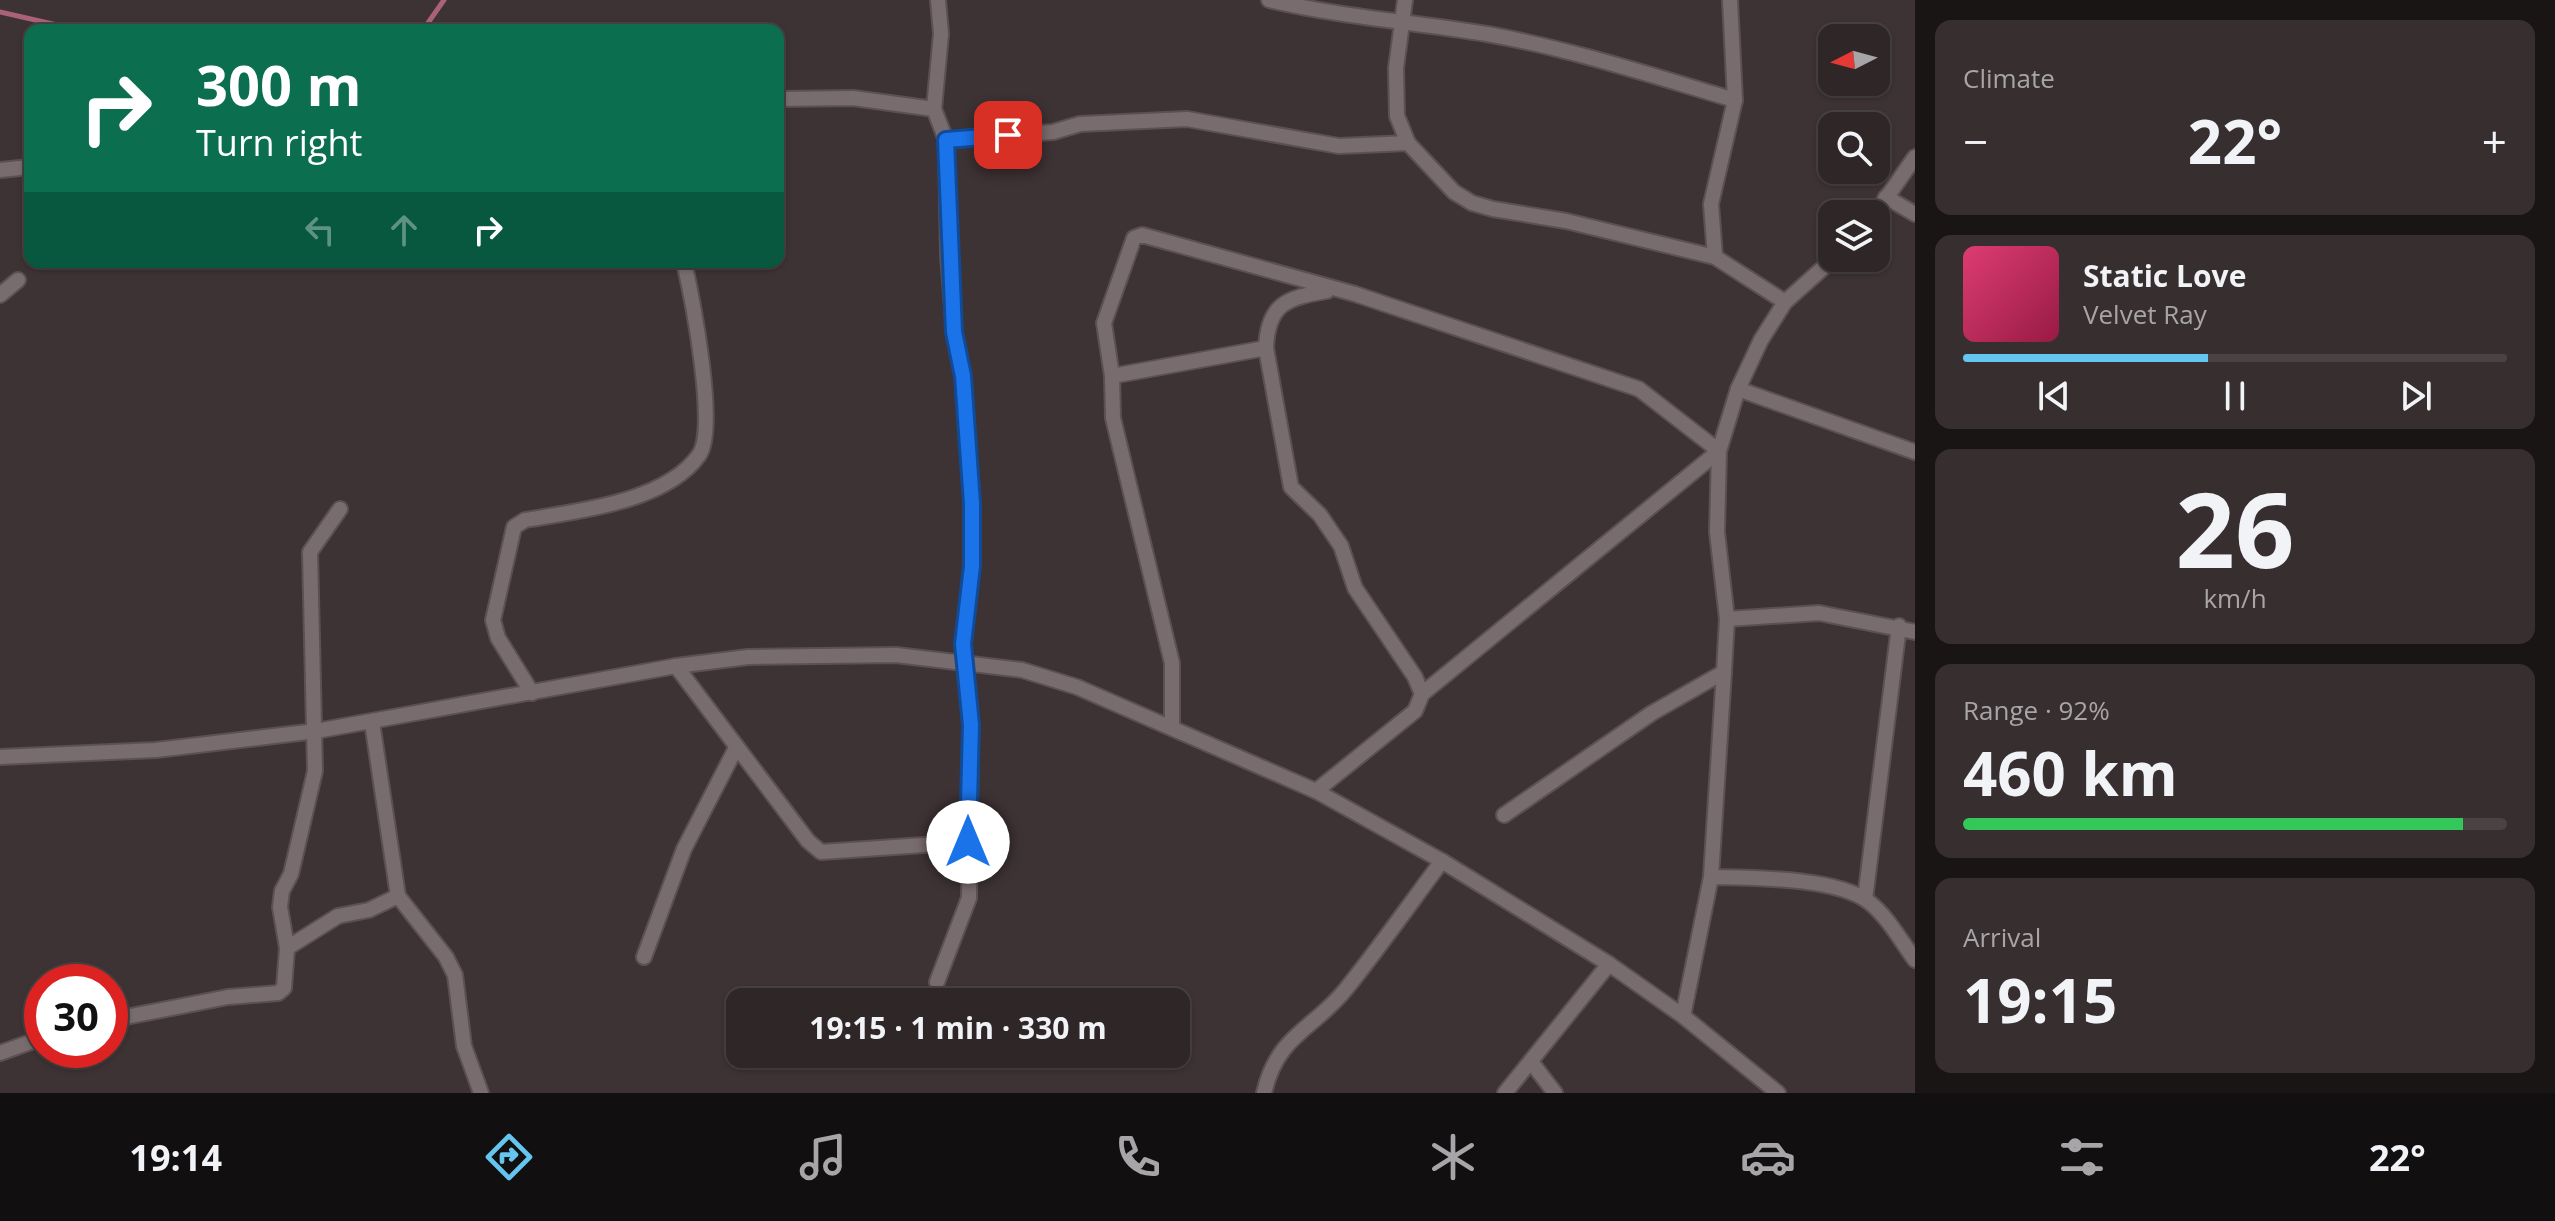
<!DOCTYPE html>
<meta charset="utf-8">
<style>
:root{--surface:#2e2627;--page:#362e2f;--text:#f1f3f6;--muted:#a7a5a7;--line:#494344;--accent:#64c5ee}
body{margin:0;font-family:"Open Sans",sans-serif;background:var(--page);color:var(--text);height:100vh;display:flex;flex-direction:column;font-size:30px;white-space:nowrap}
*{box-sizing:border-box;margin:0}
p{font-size:26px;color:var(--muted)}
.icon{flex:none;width:44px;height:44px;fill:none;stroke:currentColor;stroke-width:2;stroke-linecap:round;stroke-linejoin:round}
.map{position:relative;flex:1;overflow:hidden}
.details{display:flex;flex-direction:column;gap:20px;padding:20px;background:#191515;width:640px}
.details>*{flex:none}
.hud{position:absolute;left:24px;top:24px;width:760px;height:244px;border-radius:16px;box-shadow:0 2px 6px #0004,0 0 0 2px var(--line);background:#0b6e4f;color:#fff;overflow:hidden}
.needle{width:52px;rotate:264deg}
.controls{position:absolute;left:1818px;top:24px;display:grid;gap:16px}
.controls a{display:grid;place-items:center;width:72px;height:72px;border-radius:16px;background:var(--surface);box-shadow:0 2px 6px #0004,0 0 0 2px var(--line);font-size:40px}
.speed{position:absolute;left:24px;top:964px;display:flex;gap:16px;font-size:40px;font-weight:700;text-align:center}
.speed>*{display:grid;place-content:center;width:104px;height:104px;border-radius:50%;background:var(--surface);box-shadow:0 2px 6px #0004,0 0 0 2px var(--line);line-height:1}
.speed .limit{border:12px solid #d22;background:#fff;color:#111}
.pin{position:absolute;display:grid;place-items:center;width:68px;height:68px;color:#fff;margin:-34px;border-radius:16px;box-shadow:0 4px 12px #0006}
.me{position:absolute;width:88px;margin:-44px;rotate:0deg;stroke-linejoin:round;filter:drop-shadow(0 0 6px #0008)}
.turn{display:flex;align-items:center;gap:28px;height:168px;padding:0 40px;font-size:36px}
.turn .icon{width:104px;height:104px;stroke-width:2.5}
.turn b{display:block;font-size:56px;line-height:68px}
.lanes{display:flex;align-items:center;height:76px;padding:0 40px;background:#0003;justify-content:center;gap:40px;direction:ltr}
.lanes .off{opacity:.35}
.big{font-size:60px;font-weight:700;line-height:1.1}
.details .widget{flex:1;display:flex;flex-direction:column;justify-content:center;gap:12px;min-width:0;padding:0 28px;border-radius:16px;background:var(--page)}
.details .dial{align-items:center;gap:0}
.dial b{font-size:104px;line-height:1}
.song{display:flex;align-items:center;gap:24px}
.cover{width:96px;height:96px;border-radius:12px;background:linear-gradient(135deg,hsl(340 70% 55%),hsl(340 70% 35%))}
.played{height:8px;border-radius:4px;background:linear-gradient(90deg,var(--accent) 45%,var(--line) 45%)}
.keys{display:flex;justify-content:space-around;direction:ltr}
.heat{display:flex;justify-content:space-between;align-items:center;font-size:44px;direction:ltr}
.charge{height:12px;border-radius:6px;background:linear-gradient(90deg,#34c759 92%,var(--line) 0)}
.trip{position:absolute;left:726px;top:988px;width:464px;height:80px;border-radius:16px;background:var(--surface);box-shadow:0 2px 6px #0004,0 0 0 2px var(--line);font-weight:700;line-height:80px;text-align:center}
.menu{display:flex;height:128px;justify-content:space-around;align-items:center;background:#120f10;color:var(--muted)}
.menu .icon{width:56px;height:56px}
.menu .selected{color:var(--accent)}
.menu b{font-size:36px;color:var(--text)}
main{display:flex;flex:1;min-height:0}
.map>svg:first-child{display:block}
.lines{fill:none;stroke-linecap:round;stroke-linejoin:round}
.stream{stroke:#ab6177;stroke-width:5}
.minor-casing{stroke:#5b5053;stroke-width:18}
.minor{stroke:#796c6f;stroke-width:14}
.route-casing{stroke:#114b97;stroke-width:20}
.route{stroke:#1a73e8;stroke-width:14}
</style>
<main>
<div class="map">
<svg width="1915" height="1093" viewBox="0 0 1915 1093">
<rect width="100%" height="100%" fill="#3d3234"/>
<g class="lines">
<!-- stream -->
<g class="stream">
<path d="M 0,12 L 79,30"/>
<path d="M 423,30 L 444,0"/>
</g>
<defs>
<g id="minor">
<path d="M 1269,0 C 1341,17 1414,22 1487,34 C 1571,49 1653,76 1735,100"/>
<path d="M 1405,0 L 1396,68 L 1397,116 L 1408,143 L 1454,192 L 1472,203 L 1493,209 L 1566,221 L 1715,257 L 1785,302"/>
<path d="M 778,99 L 853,98 L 934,109"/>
<path d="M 946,140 L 1053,132 L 1080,124 L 1187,119 L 1339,146 L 1408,143"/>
<path d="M 0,170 L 30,167"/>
<path d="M 1886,197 L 1915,214"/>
<path d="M 1875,214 L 1915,157"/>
<path d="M 1715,257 L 1711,204 L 1735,100 L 1730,0"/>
<path d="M 0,295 L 18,280"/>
<path d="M 1266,348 C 1268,303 1287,298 1327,291"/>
<path d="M 1112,376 L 1266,348 L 1291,487 L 1320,515 L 1341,546 L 1355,588 L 1415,677 L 1422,694"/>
<path d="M 1738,389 L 1915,452"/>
<path d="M 1727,619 L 1819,613 L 1915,632"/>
<path d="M 676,666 L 808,841 L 821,852 L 968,842"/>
<path d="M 532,693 L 498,638 L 493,620 L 514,527 L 525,520 C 578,511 666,502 699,455 C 718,429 692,297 684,262"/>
<path d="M 372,722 L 398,896 L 446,957 L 455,975 L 464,1046 L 481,1093"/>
<path d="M 1172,727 L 1172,663 L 1113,418 L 1112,376 L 1104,323 L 1134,238 L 1142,235 L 1355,294 L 1639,389 L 1719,451 L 1422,694 L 1415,711 L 1316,791"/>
<path d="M 0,757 L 156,750 L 316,731 L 676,666 L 748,657 L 896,655 L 1022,670 L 1077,687 L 1316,791 L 1442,861 L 1609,964 L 1683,1016 L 1778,1093"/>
<path d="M 1504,815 L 1652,713 L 1724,672"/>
<path d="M 1711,877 C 1752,878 1836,877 1869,902 C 1888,917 1901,941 1915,960"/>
<path d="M 1865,899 L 1899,626"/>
<path d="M 287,948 L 338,916 L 369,910 L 398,896"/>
<path d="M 644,957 L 684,849 L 736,748"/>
<path d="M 937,982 L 969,898 L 971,725 L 963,644 L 972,566 L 972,504 L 963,376 L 954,332 L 948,255 L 946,140 L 934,109 L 941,34 L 938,0"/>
<path d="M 1683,1016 L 1711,877 L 1724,672 L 1727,619 L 1717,532 L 1719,451 L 1738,389 L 1761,340 L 1785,302 L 1834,258"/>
<path d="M 110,1020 L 228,997 L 278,993 L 284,988 L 287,948 L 280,907 L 282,891 L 291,874 L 315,771 L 310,552 L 340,509"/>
<path d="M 0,1053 L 42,1038"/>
<path d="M 1532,1063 L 1555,1093"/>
<path d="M 1264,1093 C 1277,1035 1314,1029 1346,989 C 1379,948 1410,904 1442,861"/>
<path d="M 1505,1093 L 1609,964"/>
</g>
</defs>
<!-- minor casing -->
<use href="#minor" class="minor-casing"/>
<!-- minor -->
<use href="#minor" class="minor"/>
</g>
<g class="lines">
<defs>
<path id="route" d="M 968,842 L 971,725 L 963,644 L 972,566 L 972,504 L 963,376 L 954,332 L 946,140 L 1008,135"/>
</defs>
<!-- route casing -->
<use href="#route" class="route-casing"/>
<!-- route -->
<use href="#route" class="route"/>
</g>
</svg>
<div class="controls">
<a><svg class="needle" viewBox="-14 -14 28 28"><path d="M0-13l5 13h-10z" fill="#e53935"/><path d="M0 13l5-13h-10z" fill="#a7a5a7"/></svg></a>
<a><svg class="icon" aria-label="search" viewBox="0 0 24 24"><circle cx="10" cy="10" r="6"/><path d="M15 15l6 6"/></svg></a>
<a><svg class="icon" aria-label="layers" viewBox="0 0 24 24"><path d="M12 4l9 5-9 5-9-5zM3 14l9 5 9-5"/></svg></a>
</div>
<div class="speed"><div class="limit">30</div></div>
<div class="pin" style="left:1008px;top:135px;background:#d93025"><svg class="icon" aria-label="arrive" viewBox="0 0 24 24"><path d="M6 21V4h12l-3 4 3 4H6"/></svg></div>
<svg class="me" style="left:968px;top:842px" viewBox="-20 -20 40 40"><circle r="19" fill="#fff"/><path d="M0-13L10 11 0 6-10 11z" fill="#1a73e8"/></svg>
<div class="trip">19:15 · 1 min · 330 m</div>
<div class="hud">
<div class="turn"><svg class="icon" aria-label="right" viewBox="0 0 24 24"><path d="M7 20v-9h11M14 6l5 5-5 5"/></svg><div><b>300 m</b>Turn right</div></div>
<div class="lanes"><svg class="icon off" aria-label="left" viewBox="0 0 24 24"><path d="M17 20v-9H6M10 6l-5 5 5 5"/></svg><svg class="icon off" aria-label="ahead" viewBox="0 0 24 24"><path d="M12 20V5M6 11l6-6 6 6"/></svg><svg class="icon" aria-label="right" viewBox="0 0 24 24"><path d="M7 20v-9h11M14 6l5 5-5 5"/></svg></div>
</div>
</div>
<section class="details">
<div class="widget"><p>Climate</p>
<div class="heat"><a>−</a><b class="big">22°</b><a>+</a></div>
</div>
<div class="widget">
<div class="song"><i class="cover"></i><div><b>Static Love</b><p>Velvet Ray</p></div></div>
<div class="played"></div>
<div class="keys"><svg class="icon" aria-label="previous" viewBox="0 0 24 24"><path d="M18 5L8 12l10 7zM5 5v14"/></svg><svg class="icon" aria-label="pause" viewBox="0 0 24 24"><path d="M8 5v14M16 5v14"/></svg><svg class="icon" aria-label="next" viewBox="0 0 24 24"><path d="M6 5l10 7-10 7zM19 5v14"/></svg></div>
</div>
<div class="widget dial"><b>26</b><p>km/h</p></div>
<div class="widget"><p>Range · 92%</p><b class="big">460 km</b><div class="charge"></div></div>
<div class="widget"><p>Arrival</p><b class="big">19:15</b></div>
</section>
</main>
<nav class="menu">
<b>19:14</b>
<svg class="icon selected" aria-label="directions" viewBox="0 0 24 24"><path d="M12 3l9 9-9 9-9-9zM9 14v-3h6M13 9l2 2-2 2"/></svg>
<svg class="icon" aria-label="music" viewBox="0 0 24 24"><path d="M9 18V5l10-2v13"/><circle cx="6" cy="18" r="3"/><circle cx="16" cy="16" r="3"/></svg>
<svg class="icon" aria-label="phone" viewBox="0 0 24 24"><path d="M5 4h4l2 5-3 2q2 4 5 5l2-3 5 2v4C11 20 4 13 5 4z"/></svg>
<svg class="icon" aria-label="climate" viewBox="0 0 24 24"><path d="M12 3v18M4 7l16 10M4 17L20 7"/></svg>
<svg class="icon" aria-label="car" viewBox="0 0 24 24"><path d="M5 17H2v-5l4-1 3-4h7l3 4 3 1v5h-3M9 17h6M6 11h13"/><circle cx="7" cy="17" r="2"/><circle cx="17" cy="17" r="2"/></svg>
<svg class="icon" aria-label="filters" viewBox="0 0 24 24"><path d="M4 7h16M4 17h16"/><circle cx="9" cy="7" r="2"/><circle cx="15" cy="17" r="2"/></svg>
<b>22°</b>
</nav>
